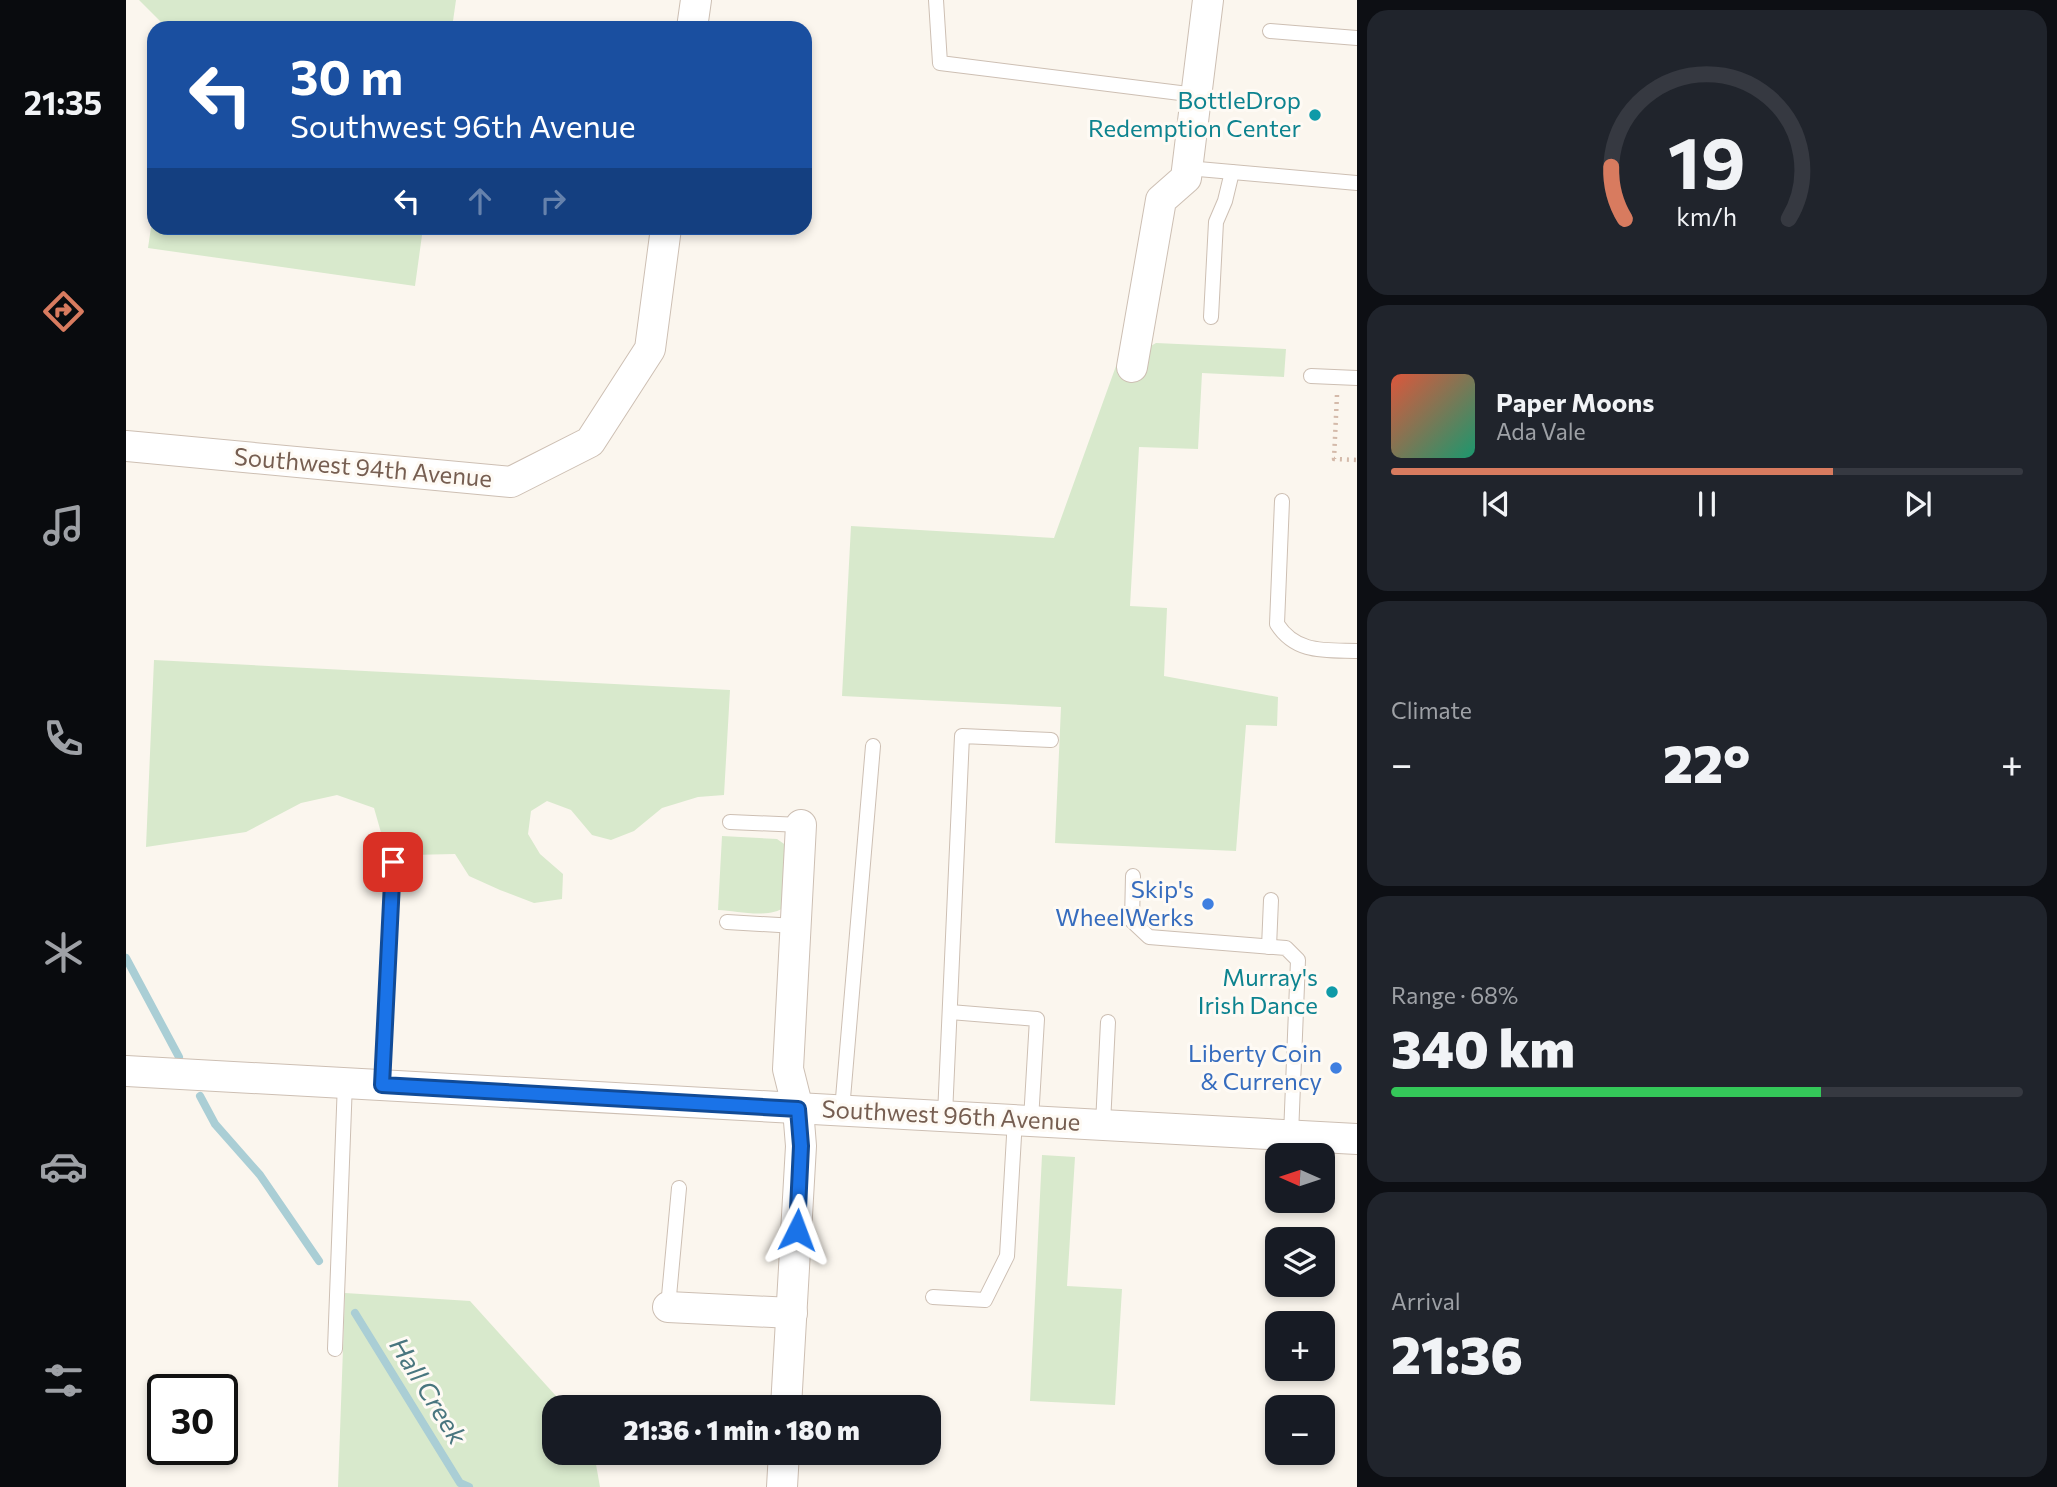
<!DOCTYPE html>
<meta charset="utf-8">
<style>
:root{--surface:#171b24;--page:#20242c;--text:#f1f3f6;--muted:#9ea1a6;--line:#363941;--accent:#d87b5f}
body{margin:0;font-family:Commissioner,sans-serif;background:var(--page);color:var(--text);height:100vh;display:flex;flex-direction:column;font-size:26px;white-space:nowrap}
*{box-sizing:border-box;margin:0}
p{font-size:23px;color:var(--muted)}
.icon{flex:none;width:38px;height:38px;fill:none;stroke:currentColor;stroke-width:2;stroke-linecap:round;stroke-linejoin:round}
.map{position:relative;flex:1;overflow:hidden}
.panel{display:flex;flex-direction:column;gap:10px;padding:10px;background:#0d0f14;width:700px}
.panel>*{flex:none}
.guide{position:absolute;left:21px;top:21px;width:665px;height:214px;border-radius:21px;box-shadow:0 4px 10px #0003;background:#1a4fa0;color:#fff;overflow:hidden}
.needle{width:46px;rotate:273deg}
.buttons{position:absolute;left:1139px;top:1143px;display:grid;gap:14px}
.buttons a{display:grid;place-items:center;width:70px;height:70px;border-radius:14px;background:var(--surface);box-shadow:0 4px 10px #0003;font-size:35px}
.speed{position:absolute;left:21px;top:1374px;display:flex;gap:14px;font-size:35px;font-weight:700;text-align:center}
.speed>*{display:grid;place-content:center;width:91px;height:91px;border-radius:50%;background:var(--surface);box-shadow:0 4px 10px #0003;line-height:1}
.speed .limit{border:4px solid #111;border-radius:10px;background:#fff;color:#111}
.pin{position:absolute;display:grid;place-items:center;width:60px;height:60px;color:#fff;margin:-30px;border-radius:14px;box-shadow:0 4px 10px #0006}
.me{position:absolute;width:77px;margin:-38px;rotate:3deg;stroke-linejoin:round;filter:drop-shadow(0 0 5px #0008)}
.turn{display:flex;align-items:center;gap:24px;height:147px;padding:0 28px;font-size:32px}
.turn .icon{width:91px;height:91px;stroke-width:2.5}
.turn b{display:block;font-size:49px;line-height:60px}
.lanes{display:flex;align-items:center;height:66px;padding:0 28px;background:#0003;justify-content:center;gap:35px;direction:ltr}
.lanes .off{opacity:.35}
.big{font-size:52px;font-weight:800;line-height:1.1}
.panel .widget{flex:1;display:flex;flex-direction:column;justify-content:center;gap:10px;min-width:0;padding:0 24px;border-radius:21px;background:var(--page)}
.panel .dial{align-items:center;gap:0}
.dial svg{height:182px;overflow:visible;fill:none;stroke:var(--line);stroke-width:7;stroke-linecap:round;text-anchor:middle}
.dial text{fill:var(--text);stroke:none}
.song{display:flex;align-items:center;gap:21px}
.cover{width:84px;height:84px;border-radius:10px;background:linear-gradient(135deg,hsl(10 70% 55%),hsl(160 70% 35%))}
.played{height:7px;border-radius:4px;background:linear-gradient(90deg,var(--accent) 70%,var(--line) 70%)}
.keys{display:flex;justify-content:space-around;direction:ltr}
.heat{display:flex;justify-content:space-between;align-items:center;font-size:38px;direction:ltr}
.charge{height:10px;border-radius:5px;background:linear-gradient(90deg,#34c759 68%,var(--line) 0)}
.trip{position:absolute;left:416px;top:1395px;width:399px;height:70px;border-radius:21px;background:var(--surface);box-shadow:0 4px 10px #0003;font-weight:800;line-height:70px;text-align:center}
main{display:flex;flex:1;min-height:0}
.dock{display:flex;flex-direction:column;width:126px;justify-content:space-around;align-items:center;background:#090b0e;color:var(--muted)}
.dock .icon{width:49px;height:49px}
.dock .selected{color:var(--accent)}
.dock b{font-size:32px;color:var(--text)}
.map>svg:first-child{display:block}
.green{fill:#d8e9cc}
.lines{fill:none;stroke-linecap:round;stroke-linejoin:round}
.stream{stroke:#aaced5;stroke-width:8}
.lane-casing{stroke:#cdbfb3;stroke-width:16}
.street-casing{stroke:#cdbfb3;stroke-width:32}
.path{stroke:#d4baaa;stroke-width:4.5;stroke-dasharray:2 5;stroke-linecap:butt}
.lane{stroke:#fff;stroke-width:14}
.street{stroke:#fff;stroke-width:30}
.route-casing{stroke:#114b97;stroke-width:18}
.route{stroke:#1a73e8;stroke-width:12}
.culture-dot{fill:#0f9aa8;stroke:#fefaf4;stroke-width:2.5}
.shop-dot{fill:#3f7fe0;stroke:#fefaf4;stroke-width:2.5}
.labels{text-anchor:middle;stroke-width:6;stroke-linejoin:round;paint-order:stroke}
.culture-label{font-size:24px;fill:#0d838f;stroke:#fefaf4;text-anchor:end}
.street-label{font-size:24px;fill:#765e51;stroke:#fefaf4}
.shop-label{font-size:24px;fill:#366cbe;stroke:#fefaf4;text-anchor:end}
.water-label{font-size:26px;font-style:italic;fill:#49767f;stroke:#fefaf4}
</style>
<main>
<nav class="dock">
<b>21:35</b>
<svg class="icon selected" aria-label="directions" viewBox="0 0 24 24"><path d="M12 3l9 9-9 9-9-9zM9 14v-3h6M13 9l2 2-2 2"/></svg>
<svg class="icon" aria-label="music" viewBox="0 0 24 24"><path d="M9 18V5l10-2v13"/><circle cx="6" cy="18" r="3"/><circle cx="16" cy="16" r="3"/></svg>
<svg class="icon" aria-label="phone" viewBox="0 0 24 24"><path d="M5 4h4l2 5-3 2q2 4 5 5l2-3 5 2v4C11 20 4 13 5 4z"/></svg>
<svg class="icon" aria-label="climate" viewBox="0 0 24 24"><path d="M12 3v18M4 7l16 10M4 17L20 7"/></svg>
<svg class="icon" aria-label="car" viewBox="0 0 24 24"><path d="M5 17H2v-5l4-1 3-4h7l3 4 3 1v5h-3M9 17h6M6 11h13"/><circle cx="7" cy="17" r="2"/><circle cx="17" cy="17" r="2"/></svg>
<svg class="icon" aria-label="filters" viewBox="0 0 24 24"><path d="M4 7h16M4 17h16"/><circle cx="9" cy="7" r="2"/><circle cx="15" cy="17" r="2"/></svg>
</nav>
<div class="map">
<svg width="1231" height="1487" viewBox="0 0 1231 1487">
<rect width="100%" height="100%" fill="#fbf6ee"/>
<!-- green -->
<g class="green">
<path d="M 13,0 L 330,0 L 326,28 L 41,28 Z"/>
<path d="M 28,207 L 28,228 L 297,228 L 289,286 L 22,248 Z"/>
<path d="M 1030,343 L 1160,349 L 1158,377 L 1076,373 L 1072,449 L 1013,447 L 1004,606 L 1041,608 L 1038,676 L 1152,697 L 1151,726 L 1120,725 L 1110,851 L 929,843 L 935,707 L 716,696 L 725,526 L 928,538 L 990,366 Z"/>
<path d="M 28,660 L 604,690 L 598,795 L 572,797 L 536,808 L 508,831 L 485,840 L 466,835 L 445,810 L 421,801 L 405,811 L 402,834 L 414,854 L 437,874 L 436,899 L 408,903 L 374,890 L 343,876 L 329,854 L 284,855 L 258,843 L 248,808 L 211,795 L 175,803 L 120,832 L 20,847 Z"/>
<path d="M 596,836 L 651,839 L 661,846 L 659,907 C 642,919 612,911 592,910 Z"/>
<path d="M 916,1155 L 949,1157 L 941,1286 L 996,1289 L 989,1405 L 904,1401 Z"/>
<path d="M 219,1293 L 344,1301 L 440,1407 L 429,1407 L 429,1452 L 468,1453 L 474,1487 L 212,1487 Z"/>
</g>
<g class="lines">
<!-- stream -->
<g class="stream">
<path d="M 0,958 L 53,1057"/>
<path d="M 74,1096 L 89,1124 L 134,1175 L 193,1261"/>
<path d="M 229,1313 L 334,1483 L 343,1487"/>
</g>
<defs>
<g id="lane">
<path d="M 810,0 L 814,63 L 1070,95"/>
<path d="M 1144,31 L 1231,38"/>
<path d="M 1061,168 L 1231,183"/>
<path d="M 1085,317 L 1090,222 L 1099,201 L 1106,172"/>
<path d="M 1185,376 L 1231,378"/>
<path d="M 1156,501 L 1151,624 C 1170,654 1200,650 1231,651"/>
<path d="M 604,822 L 675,825"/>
<path d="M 1007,876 L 1006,921 L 1023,937 L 1160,948 L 1172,960 L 1165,1135"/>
<path d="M 601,922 L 670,926"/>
<path d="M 1143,947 L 1145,900"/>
<path d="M 824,1012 L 911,1019 L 905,1120"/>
<path d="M 256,1085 L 267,862"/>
<path d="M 716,1110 L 747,746"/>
<path d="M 819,1115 L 836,736 L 925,740"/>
<path d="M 977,1124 L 982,1022"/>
<path d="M 807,1297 L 859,1300 L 881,1256 L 889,1119"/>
<path d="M 542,1307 L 553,1188"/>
<path d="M 209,1349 L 219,1082"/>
</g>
<g id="street">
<path d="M 566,28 L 570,0"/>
<path d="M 1006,367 L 1035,200 L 1060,178 L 1082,0"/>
<path d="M 0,446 L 385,482 L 464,442 L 524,349 L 540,228"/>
<path d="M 0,1071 L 1231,1139"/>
<path d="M 542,1307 L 666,1313"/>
<path d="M 660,1407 L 675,1146 L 672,1109 L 662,1069 L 675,825"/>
<path d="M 656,1487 L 658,1452"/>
</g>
</defs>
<!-- lane casing -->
<use href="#lane" class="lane-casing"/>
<!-- street casing -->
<use href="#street" class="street-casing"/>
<!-- path -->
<path class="path" d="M 1211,395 L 1208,459 L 1231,460"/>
<!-- lane -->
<use href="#lane" class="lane"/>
<!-- street -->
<use href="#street" class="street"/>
</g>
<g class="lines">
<defs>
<path id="route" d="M 267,862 L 256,1085 L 672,1109 L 675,1146 L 671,1230"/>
</defs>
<!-- route casing -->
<use href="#route" class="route-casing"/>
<!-- route -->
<use href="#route" class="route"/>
</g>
<!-- markers -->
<g class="culture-dot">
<circle cx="1189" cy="115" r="7"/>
<circle cx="1206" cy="992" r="7"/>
</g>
<g class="shop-dot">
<circle cx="1082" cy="904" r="7"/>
<circle cx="1210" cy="1068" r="7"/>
</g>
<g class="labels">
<!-- culture labels -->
<g class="culture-label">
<text x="1175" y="109">BottleDrop<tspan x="1175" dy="28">Redemption Center</tspan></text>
<text x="1192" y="986">Murray's<tspan x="1192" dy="28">Irish Dance</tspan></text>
</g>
<!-- street labels -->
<g class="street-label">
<text transform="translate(237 468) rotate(5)" y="8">Southwest 94th Avenue</text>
<text transform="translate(825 1116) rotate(3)" y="8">Southwest 96th Avenue</text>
</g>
<!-- shop labels -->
<g class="shop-label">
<text x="1068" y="898">Skip's<tspan x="1068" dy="28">WheelWerks</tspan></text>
<text x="1196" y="1062">Liberty Coin<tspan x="1196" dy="28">&amp; Currency</tspan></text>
</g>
<!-- water labels -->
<g class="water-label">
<text transform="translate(302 1391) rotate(58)" y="9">Hall Creek</text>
</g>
</g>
</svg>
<div class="buttons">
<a><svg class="needle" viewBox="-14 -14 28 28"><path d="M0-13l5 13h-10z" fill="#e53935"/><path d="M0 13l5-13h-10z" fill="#9ea1a6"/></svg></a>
<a><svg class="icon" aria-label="layers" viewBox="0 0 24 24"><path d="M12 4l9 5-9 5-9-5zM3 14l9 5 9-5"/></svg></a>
<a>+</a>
<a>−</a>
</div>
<div class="speed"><div class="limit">30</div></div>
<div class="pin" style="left:267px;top:862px;background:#d93025"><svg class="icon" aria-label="arrive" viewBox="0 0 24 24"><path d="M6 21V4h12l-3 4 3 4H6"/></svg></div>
<svg class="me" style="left:671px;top:1230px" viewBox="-20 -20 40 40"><path d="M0-17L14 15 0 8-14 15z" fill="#1a73e8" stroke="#fff" stroke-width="4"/></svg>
<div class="trip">21:36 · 1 min · 180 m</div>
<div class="guide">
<div class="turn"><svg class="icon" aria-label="left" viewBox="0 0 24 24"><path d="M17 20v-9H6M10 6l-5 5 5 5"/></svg><div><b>30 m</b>Southwest 96th Avenue</div></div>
<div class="lanes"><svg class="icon" aria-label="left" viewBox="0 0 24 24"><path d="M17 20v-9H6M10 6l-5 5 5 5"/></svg><svg class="icon off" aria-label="ahead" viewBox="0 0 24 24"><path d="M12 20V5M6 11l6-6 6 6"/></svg><svg class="icon off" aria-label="right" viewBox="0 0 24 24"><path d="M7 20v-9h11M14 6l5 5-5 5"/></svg></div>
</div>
</div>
<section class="panel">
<div class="widget dial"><svg viewBox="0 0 100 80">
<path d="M14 69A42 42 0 1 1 86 69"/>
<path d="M14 69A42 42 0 0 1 8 46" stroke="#d87b5f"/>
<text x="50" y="56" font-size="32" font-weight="700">19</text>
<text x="50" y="72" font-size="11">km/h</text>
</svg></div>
<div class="widget">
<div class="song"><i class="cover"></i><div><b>Paper Moons</b><p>Ada Vale</p></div></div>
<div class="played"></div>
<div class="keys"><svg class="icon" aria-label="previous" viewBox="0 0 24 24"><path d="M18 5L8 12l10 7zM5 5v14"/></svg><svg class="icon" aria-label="pause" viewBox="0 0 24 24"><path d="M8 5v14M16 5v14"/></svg><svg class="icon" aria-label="next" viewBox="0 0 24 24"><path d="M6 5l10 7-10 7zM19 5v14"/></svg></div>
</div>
<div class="widget"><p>Climate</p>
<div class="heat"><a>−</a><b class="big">22°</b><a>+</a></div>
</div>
<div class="widget"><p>Range · 68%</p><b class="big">340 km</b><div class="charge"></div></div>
<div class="widget"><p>Arrival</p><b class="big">21:36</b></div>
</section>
</main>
